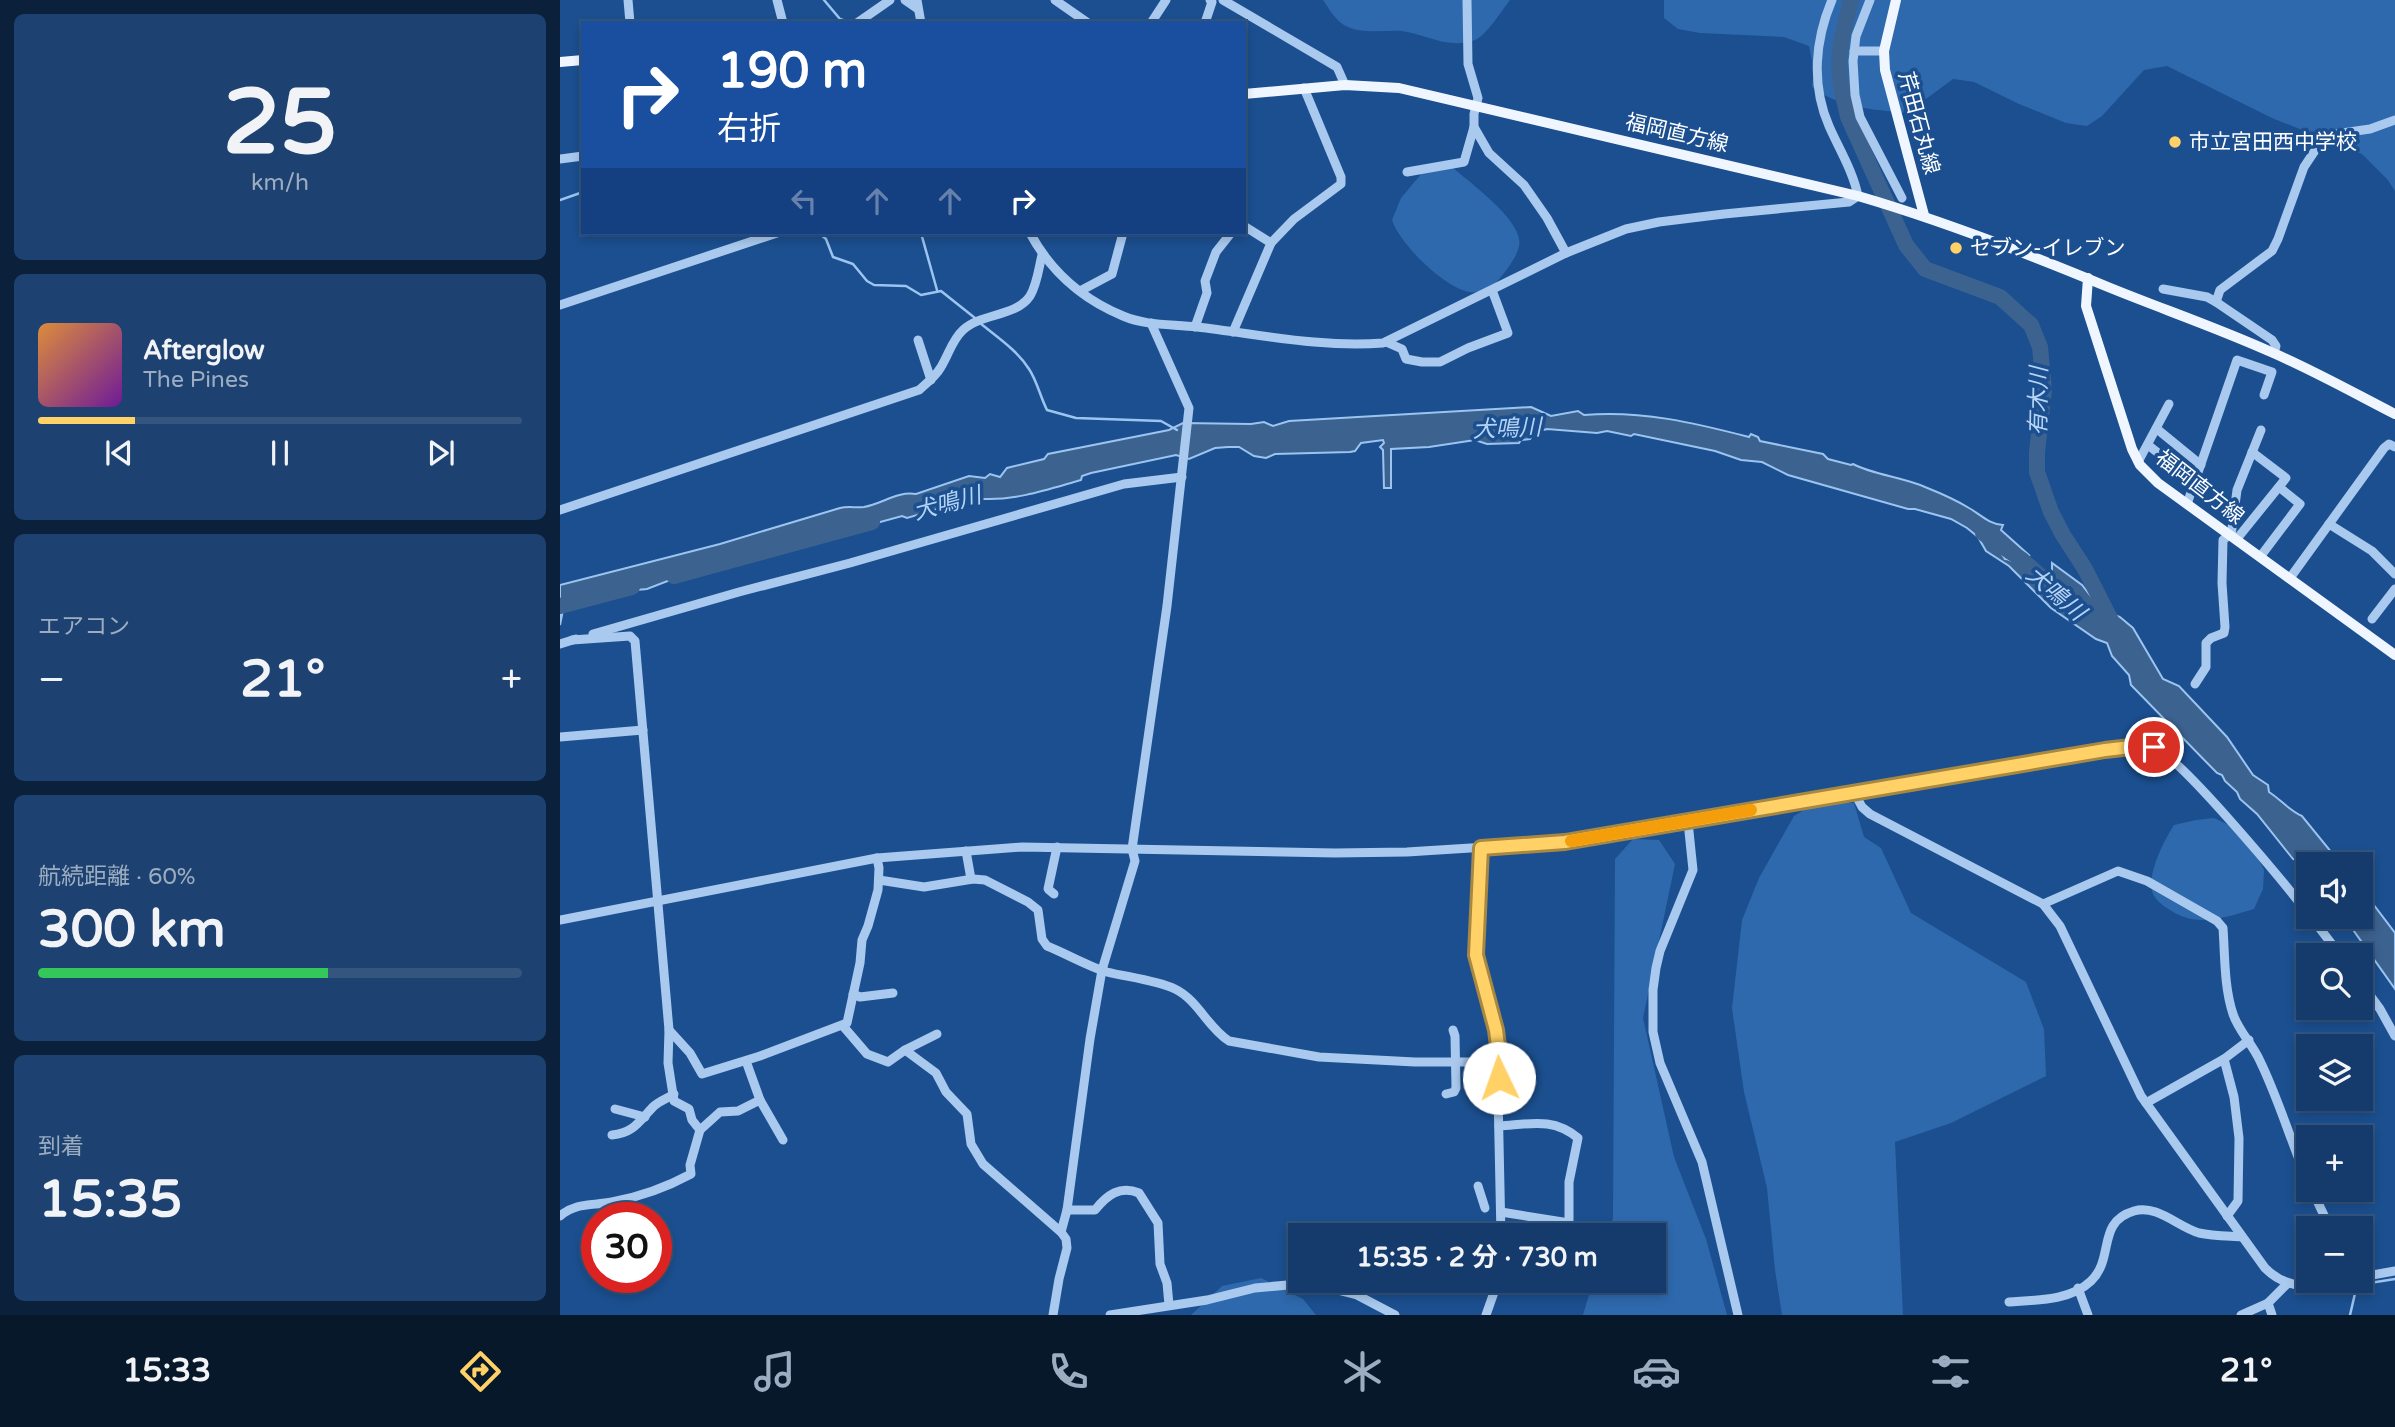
<!DOCTYPE html>
<html lang="ja">
<meta charset="utf-8">
<style>
:root{--surface:#143b6b;--page:#1d4271;--text:#f1f3f6;--muted:#9dadc1;--line:#33557e;--accent:#ffd166}
body{margin:0;font-family:"Varela Round","Noto Sans JP",sans-serif;background:var(--page);color:var(--text);height:100vh;display:flex;flex-direction:column;font-size:26px;white-space:nowrap}
*{box-sizing:border-box;margin:0}
p{font-size:23px;color:var(--muted)}
.icon{flex:none;width:38px;height:38px;fill:none;stroke:currentColor;stroke-width:2;stroke-linecap:round;stroke-linejoin:round}
.map{position:relative;flex:1;overflow:hidden}
.sheet{display:flex;flex-direction:column;gap:14px;padding:14px;background:#0b203b;width:560px}
.sheet>*{flex:none}
.top-card{position:absolute;left:21px;top:21px;width:665px;height:214px;border-radius:0px;box-shadow:0 4px 10px #0003,0 0 0 2px var(--line);background:#1a4fa0;color:#fff;overflow:hidden}
.tools{position:absolute;left:1736px;top:852px;display:grid;gap:14px}
.tools a{display:grid;place-items:center;width:77px;height:77px;border-radius:0px;background:var(--surface);box-shadow:0 4px 10px #0003,0 0 0 2px var(--line);font-size:35px}
.speed{position:absolute;left:21px;top:1202px;display:flex;gap:14px;font-size:35px;font-weight:700;text-align:center}
.speed>*{display:grid;place-content:center;width:91px;height:91px;border-radius:50%;background:var(--surface);box-shadow:0 4px 10px #0003,0 0 0 2px var(--line);line-height:1}
.speed .limit{border:10px solid #d22;background:#fff;color:#111}
.pin{position:absolute;display:grid;place-items:center;width:60px;height:60px;color:#fff;margin:-30px;border:4px solid #fff;border-radius:50%;box-shadow:0 2px 7px #0007}
.me{position:absolute;width:77px;margin:-38px;rotate:357deg;stroke-linejoin:round;filter:drop-shadow(0 0 5px #0008)}
.turn{display:flex;align-items:center;gap:24px;height:147px;padding:0 21px;font-size:32px}
.turn .icon{width:91px;height:91px;stroke-width:2.5}
.turn b{display:block;font-size:49px;line-height:60px}
.lanes{display:flex;align-items:center;height:66px;padding:0 21px;background:#0003;justify-content:center;gap:35px;direction:ltr}
.lanes .off{opacity:.35}
.big{font-size:52px;font-weight:700;line-height:1.1}
.sheet .card{flex:1;display:flex;flex-direction:column;justify-content:center;gap:10px;min-width:0;padding:0 24px;border-radius:10px;background:var(--page)}
.sheet .dial{align-items:center;gap:0}
.dial b{font-size:91px;line-height:1}
.song{display:flex;align-items:center;gap:21px}
.cover{width:84px;height:84px;border-radius:10px;background:linear-gradient(135deg,hsl(30 70% 55%),hsl(280 70% 35%))}
.played{height:7px;border-radius:4px;background:linear-gradient(90deg,var(--accent) 20%,var(--line) 20%)}
.keys{display:flex;justify-content:space-around;direction:ltr}
.heat{display:flex;justify-content:space-between;align-items:center;font-size:38px;direction:ltr}
.charge{height:10px;border-radius:5px;background:linear-gradient(90deg,#34c759 60%,var(--line) 0)}
.trip{position:absolute;left:728px;top:1223px;width:378px;height:70px;border-radius:0px;background:var(--surface);box-shadow:0 4px 10px #0003,0 0 0 2px var(--line);font-weight:700;line-height:70px;text-align:center}
.tabs{display:flex;height:112px;justify-content:space-around;align-items:center;background:#08182b;color:var(--muted)}
.tabs .icon{width:49px;height:49px}
.tabs .current{color:var(--accent)}
.tabs b{font-size:32px;color:var(--text)}
main{display:flex;flex:1;min-height:0}
.map>svg:first-child{display:block}
.green{fill:#2e69ad}
.water{fill:#3c6290;stroke:#9cc4f0;stroke-width:2}
.lines{fill:none;stroke-linecap:round;stroke-linejoin:round}
.stream{stroke:#9cc4f0;stroke-width:2.5}
.river{stroke:#3c6290;stroke-width:16}
.minor{stroke:#a9c9ee;stroke-width:9}
.major{stroke:#f0f6ff;stroke-width:10}
.route-casing{stroke:#a68842;stroke-width:18}
.route{stroke:#ffd166;stroke-width:12}
.slow{stroke:#f59e0b;stroke-width:12}
.poi-dot{fill:#ffd166;stroke:#1b4f8f;stroke-width:2.5}
.labels{text-anchor:middle;stroke-width:7;stroke-linejoin:round;paint-order:stroke}
.street-label{font-size:21px;fill:#fff;stroke:#1b4f8f}
.poi-label{font-size:21px;fill:#fff;stroke:#1b4f8f;text-anchor:start}
.water-label{font-size:23px;font-style:italic;fill:#b5d3f5;stroke:#1b4f8f}
</style>
<main>
<section class="sheet">
<div class="card dial"><b>25</b><p>km/h</p></div>
<div class="card">
<div class="song"><i class="cover"></i><div><b>Afterglow</b><p>The Pines</p></div></div>
<div class="played"></div>
<div class="keys"><svg class="icon" aria-label="previous" viewBox="0 0 24 24"><path d="M18 5L8 12l10 7zM5 5v14"/></svg><svg class="icon" aria-label="pause" viewBox="0 0 24 24"><path d="M8 5v14M16 5v14"/></svg><svg class="icon" aria-label="next" viewBox="0 0 24 24"><path d="M6 5l10 7-10 7zM19 5v14"/></svg></div>
</div>
<div class="card"><p>エアコン</p>
<div class="heat"><a>−</a><b class="big">21°</b><a>+</a></div>
</div>
<div class="card"><p>航続距離 · 60%</p><b class="big">300 km</b><div class="charge"></div></div>
<div class="card"><p>到着</p><b class="big">15:35</b></div>
</section>
<div class="map">
<svg width="1835" height="1315" viewBox="0 0 1835 1315">
<rect width="100%" height="100%" fill="#1b4f8f"/>
<!-- green -->
<g class="green">
<path d="M 763,0 L 950,0 C 942,10 926,36 915,40 C 888,50 866,34 842,31 C 825,30 804,34 788,27 C 777,23 770,10 763,0 Z"/>
<path d="M 1104,0 L 1835,0 L 1835,191 L 1827,179 L 1802,154 L 1712,118 L 1607,66 L 1584,70 L 1542,116 L 1527,126 L 1506,123 L 1459,104 L 1414,82 L 1393,79 L 1347,113 C 1311,109 1282,109 1252,87 L 1254,70 L 1249,46 L 1224,37 L 1140,33 L 1118,29 L 1104,18 Z"/>
<path d="M 867,167 L 892,167 C 909,182 965,222 959,246 C 956,261 941,276 932,288 C 926,290 917,293 910,292 C 884,288 839,243 832,220 L 841,198 Z"/>
<path d="M 1255,803 L 1294,803 L 1304,837 L 1321,848 L 1351,913 L 1466,982 L 1484,1029 L 1486,1076 L 1391,1123 L 1335,1142 L 1343,1315 L 1222,1315 L 1215,1270 L 1207,1188 L 1184,1092 L 1172,1008 L 1182,920 L 1199,878 L 1234,816 Z"/>
<path d="M 1654,818 L 1671,826 L 1700,862 L 1704,870 L 1703,889 L 1694,909 C 1677,914 1659,920 1641,920 C 1630,920 1619,916 1610,910 C 1603,906 1594,899 1592,891 C 1588,871 1604,841 1614,825 L 1636,820 Z"/>
<path d="M 1073,839 L 1099,840 L 1115,864 L 1083,1018 L 1114,1157 L 1146,1239 L 1167,1315 L 1023,1315 L 1033,1281 L 1094,1281 L 1094,1236 L 1047,1235 L 1053,1218 L 1055,859 Z"/>
<path d="M 701,1278 L 743,1299 L 756,1315 L 631,1315 L 662,1286 Z"/>
</g>
<!-- water -->
<g class="water">
<path d="M 971,407 L 991,416 L 1018,411 L 1024,415 C 1081,410 1135,423 1189,437 L 1191,434 L 1198,437 L 1200,441 L 1263,454 L 1268,459 L 1291,465 L 1293,464 C 1314,475 1342,477 1365,487 C 1380,493 1396,500 1409,508 C 1421,515 1429,524 1443,525 L 1441,530 L 1470,556 L 1442,541 L 1440,551 L 1445,559 C 1459,560 1498,592 1509,603 L 1512,595 L 1492,578 L 1492,563 L 1522,585 L 1541,609 L 1560,617 L 1573,628 L 1603,679 L 1619,686 L 1667,737 L 1693,775 L 1708,785 L 1709,792 C 1720,799 1730,811 1742,816 L 1781,864 L 1748,865 L 1733,859 L 1697,814 L 1680,799 L 1677,792 L 1665,781 L 1662,775 L 1657,773 L 1571,685 L 1569,675 L 1552,656 L 1547,643 L 1536,639 L 1491,608 L 1449,566 L 1426,551 L 1418,537 L 1407,528 L 1391,519 L 1355,509 L 1348,509 L 1228,475 L 1202,462 L 1181,460 L 1155,451 L 1074,434 L 1071,436 L 1047,431 L 1037,433 L 987,429 L 976,432 L 970,439 L 961,440 L 959,443 L 927,444 L 915,440 L 869,447 L 831,449 L 831,488 L 824,488 L 823,450 L 820,447 L 824,443 L 823,440 L 801,443 L 795,451 L 790,452 L 715,454 L 706,458 L 694,456 L 679,447 L 668,447 L 655,448 L 629,459 L 616,455 L 531,473 L 522,476 L 521,480 C 489,489 458,500 425,499 C 419,499 416,502 409,500 L 347,518 L 342,516 L 302,527 L 285,527 L 270,532 L 264,531 L 231,543 L 167,558 L 87,589 L 43,593 L 3,610 L 0,625 L 0,585 L 160,544 L 280,508 C 288,506 296,508 304,507 C 322,504 337,491 356,494 L 409,476 L 425,478 L 430,474 L 440,477 L 447,468 L 484,459 L 488,454 L 609,430 L 623,423 L 691,424 L 704,422 L 713,426 L 729,421 Z"/>
<path d="M 1801,888 L 1835,933 L 1835,989 L 1784,917 L 1801,917 Z"/>
</g>
<g class="lines">
<!-- stream -->
<g class="stream">
<path d="M 264,0 L 280,19 L 291,23"/>
<path d="M 0,200 L 23,192"/>
<path d="M 259,233 L 266,239 L 273,257 L 293,264 L 307,281 L 314,285 L 346,286 L 361,295 L 381,291 L 415,318"/>
<path d="M 361,233 L 377,290"/>
<path d="M 420,323 C 437,337 457,350 469,369 C 477,381 480,396 487,410 L 516,418 L 601,421 L 617,430"/>
<path d="M 1790,1315 L 1797,1285 L 1835,1279"/>
</g>
<!-- river -->
<g class="river">
<path d="M 1291,0 L 1281,42 L 1279,65 L 1281,86 L 1288,117 L 1346,245 L 1365,269 L 1440,297 L 1471,325 L 1480,347 L 1484,390 L 1477,452 L 1477,472 L 1491,512 L 1503,535 L 1525,569 L 1556,630"/>
<path d="M 1423,533 L 1461,559 L 1525,615"/>
<path d="M 114,576 L 312,522"/>
<path d="M 0,606 L 72,587"/>
</g>
<!-- minor -->
<g class="minor">
<path d="M 68,0 L 70,23"/>
<path d="M 217,0 L 223,23"/>
<path d="M 345,0 L 358,9"/>
<path d="M 357,0 L 361,23"/>
<path d="M 495,0 L 528,23"/>
<path d="M 663,0 L 777,67 L 785,85"/>
<path d="M 907,0 L 908,64 L 918,98 L 914,114 L 914,127 L 929,153 L 964,185 L 987,218 L 1006,253"/>
<path d="M 1310,0 L 1296,36 L 1293,61 L 1295,95 L 1300,117 L 1342,198"/>
<path d="M 297,23 L 330,0"/>
<path d="M 591,23 L 606,0"/>
<path d="M 645,23 L 652,2 L 650,0"/>
<path d="M 1294,51 L 1324,51"/>
<path d="M 0,159 L 23,156"/>
<path d="M 847,172 L 904,162 L 914,127"/>
<path d="M 470,233 C 491,272 522,299 563,316 C 586,326 613,324 637,327 C 698,334 761,348 823,343 L 1006,253 L 1066,229 L 1099,222 L 1164,214 L 1289,202 L 1298,196 C 1293,171 1279,149 1269,126 C 1251,85 1255,40 1272,0"/>
<path d="M 711,243 L 734,219 L 781,184 L 781,177 L 744,88"/>
<path d="M 1603,289 L 1647,297 L 1656,302 L 1712,340 L 1716,346 L 1714,353"/>
<path d="M 520,291 L 552,274 L 563,233"/>
<path d="M 1656,302 L 1660,290 L 1712,251 L 1718,239 L 1744,167 L 1758,146 L 1775,134 L 1810,129 L 1835,120"/>
<path d="M 0,305 L 217,233"/>
<path d="M 635,327 L 647,293 L 645,281 L 656,252 L 671,233"/>
<path d="M 673,332 L 711,243 L 684,226"/>
<path d="M 358,340 L 371,380"/>
<path d="M 826,342 L 842,349 L 846,359 L 862,362 L 880,362 L 908,348 L 948,333 L 932,290"/>
<path d="M 1597,429 L 1641,465"/>
<path d="M 1588,445 L 1635,482"/>
<path d="M 1578,462 L 1609,404"/>
<path d="M 1627,504 L 1677,360 L 1712,372 L 1704,395"/>
<path d="M 0,510 L 359,390 C 367,383 376,376 381,367 C 389,354 392,340 403,330 C 421,313 456,317 470,296 C 477,285 479,267 482,255"/>
<path d="M 1769,524 L 1812,551 L 1835,574"/>
<path d="M 1671,536 L 1677,490 L 1701,430"/>
<path d="M 1676,540 L 1726,478 L 1692,452"/>
<path d="M 1700,557 L 1740,504 L 1719,487"/>
<path d="M 1730,578 L 1824,448 L 1829,444 L 1835,447"/>
<path d="M 1812,619 L 1835,589"/>
<path d="M 33,634 L 179,592 L 290,563 L 564,484 L 622,477"/>
<path d="M 0,644 L 16,639"/>
<path d="M 1635,684 L 1646,667 L 1646,643 L 1651,638 L 1664,633 L 1665,627 L 1662,583 L 1663,540 L 1669,535"/>
<path d="M 0,737 L 83,730"/>
<path d="M 1294,792 L 1302,807 L 1310,814 L 1483,904 L 1500,926 L 1581,1096 L 1705,1268 C 1728,1291 1753,1287 1782,1281"/>
<path d="M 1128,822 L 1133,870 L 1100,951 L 1096,968 L 1093,990 L 1093,1032 L 1100,1063 L 1142,1162 L 1178,1315"/>
<path d="M 921,848 L 917,955 L 936,1030 L 940,1062 L 938,1094 L 941,1236"/>
<path d="M 406,851 L 411,879"/>
<path d="M 319,880 L 364,887 L 413,879 L 425,880 L 468,902 L 478,910 L 482,939 L 487,946 C 507,954 527,966 547,972 C 567,977 596,980 615,989 C 638,1000 648,1028 669,1041 L 759,1057 L 855,1062 L 940,1062"/>
<path d="M 494,894 L 488,889 L 497,847"/>
<path d="M 1483,904 L 1558,871 L 1587,881 L 1657,921 L 1663,928 C 1665,956 1664,987 1673,1014 C 1678,1030 1693,1045 1700,1061 C 1719,1100 1731,1142 1748,1182"/>
<path d="M 1751,917 L 1781,956"/>
<path d="M 0,920 L 317,858 L 462,847 L 775,853 L 847,852 L 1005,842 L 1239,801 L 1571,747 C 1578,747 1587,745 1593,747 C 1618,754 1727,886 1748,914"/>
<path d="M 1801,983 L 1820,1009 L 1835,1036"/>
<path d="M 293,994 L 300,997 L 333,993"/>
<path d="M 283,1026 L 307,1054 L 328,1062 L 345,1050 L 376,1073 L 386,1092 L 407,1114 L 411,1144 L 423,1164 L 501,1232 L 506,1239 L 507,1248 L 499,1279 L 493,1315"/>
<path d="M 109,1030 L 130,1053 L 142,1074 L 200,1056 L 287,1023 L 300,963 L 302,940 L 308,926 L 318,890 L 319,868 L 317,858"/>
<path d="M 345,1050 L 377,1034"/>
<path d="M 1664,1059 L 1674,1097 L 1679,1138 L 1678,1201 L 1667,1216"/>
<path d="M 886,1094 L 894,1092 L 896,1088 L 895,1036 L 893,1030"/>
<path d="M 200,1100 L 223,1140"/>
<path d="M 1586,1103 L 1664,1059 L 1689,1040"/>
<path d="M 55,1109 L 85,1117"/>
<path d="M 939,1126 C 970,1124 993,1117 1018,1138 L 1009,1182 L 1009,1223 L 941,1212"/>
<path d="M 140,1130 L 160,1112 L 178,1111 L 200,1100 L 186,1061"/>
<path d="M 52,1135 C 74,1133 79,1121 94,1106 C 100,1101 108,1098 114,1094"/>
<path d="M 918,1186 L 925,1208"/>
<path d="M 1752,1190 L 1770,1228"/>
<path d="M 507,1210 L 535,1210 C 547,1195 560,1185 579,1193 L 598,1223 L 600,1264 L 607,1283 L 609,1305"/>
<path d="M 0,1216 C 17,1202 32,1206 52,1202 C 79,1197 107,1187 131,1174 L 130,1165 L 140,1130 L 132,1120 L 129,1109 L 114,1101 L 108,1063 L 109,1030 L 75,641 L 70,636 L 12,640"/>
<path d="M 501,1232 L 507,1210 L 530,1039 L 542,970 L 575,861 L 572,849 L 607,606 L 629,408 L 591,323"/>
<path d="M 1801,1277 L 1835,1271"/>
<path d="M 1518,1288 L 1528,1315"/>
<path d="M 1449,1302 C 1476,1300 1510,1301 1531,1281 C 1555,1258 1536,1222 1574,1211 C 1597,1204 1618,1227 1639,1233 C 1653,1236 1668,1236 1682,1237"/>
<path d="M 550,1315 L 647,1300 L 695,1288 L 750,1283 L 797,1295 L 835,1315"/>
<path d="M 926,1315 L 938,1281"/>
<path d="M 1681,1315 L 1708,1303"/>
<path d="M 1712,1315 L 1708,1303 L 1727,1284"/>
</g>
<!-- major -->
<g class="major">
<path d="M 1336,0 L 1324,51 L 1325,70 L 1364,215"/>
<path d="M 0,62 L 23,60"/>
<path d="M 684,94 L 785,85 L 839,88 L 1298,196 C 1384,221 1466,253 1548,287 C 1602,309 1658,328 1711,352 C 1753,370 1794,393 1835,414"/>
<path d="M 1528,278 L 1526,306 L 1572,449 L 1580,465 L 1598,483 L 1835,655"/>
</g>
</g>
<g class="lines">
<defs>
<path id="route" d="M 939,1078 L 940,1062 L 936,1030 L 916,955 L 921,848 L 1005,842 L 1545,750 L 1571,747 L 1594,747"/>
</defs>
<!-- route casing -->
<use href="#route" class="route-casing"/>
<!-- route -->
<use href="#route" class="route"/>
<!-- slow -->
<path class="slow" d="M 1011,841 L 1191,810"/>
</g>
<!-- markers -->
<g class="poi-dot">
<circle cx="1615" cy="142" r="7"/>
<circle cx="1396" cy="248" r="7"/>
</g>
<g class="labels">
<!-- street labels -->
<g class="street-label">
<text transform="translate(1359 123) rotate(75)" y="7">芹田石丸線</text>
<text transform="translate(1117 133) rotate(13)" y="7">福岡直方線</text>
<text transform="translate(1640 487) rotate(38)" y="7">福岡直方線</text>
</g>
<!-- poi labels -->
<g class="poi-label">
<text x="1629" y="149">市立宮田西中学校</text>
<text x="1410" y="255">セブン-イレブン</text>
</g>
<!-- water labels -->
<g class="water-label">
<text transform="translate(1478 401) rotate(-89)" y="8">有木川</text>
<text transform="translate(947 428) rotate(-2)" y="8">犬鳴川</text>
<text transform="translate(387 503) rotate(-15)" y="8">犬鳴川</text>
<text transform="translate(1496 593) rotate(41)" y="8">犬鳴川</text>
</g>
</g>
</svg>
<div class="tools">
<a><svg class="icon" aria-label="sound" viewBox="0 0 24 24"><path d="M4 9h4l5-4v14l-5-4H4zM17 9q2 3 0 6"/></svg></a>
<a><svg class="icon" aria-label="search" viewBox="0 0 24 24"><circle cx="10" cy="10" r="6"/><path d="M15 15l6 6"/></svg></a>
<a><svg class="icon" aria-label="layers" viewBox="0 0 24 24"><path d="M12 4l9 5-9 5-9-5zM3 14l9 5 9-5"/></svg></a>
<a>+</a>
<a>−</a>
</div>
<div class="speed"><div class="limit">30</div></div>
<div class="pin" style="left:1594px;top:747px;background:#d93025"><svg class="icon" aria-label="arrive" viewBox="0 0 24 24"><path d="M6 21V4h12l-3 4 3 4H6"/></svg></div>
<svg class="me" style="left:939px;top:1078px" viewBox="-20 -20 40 40"><circle r="19" fill="#fff"/><path d="M0-13L10 11 0 6-10 11z" fill="#ffd166"/></svg>
<div class="trip">15:35 · 2 分 · 730 m</div>
<div class="top-card">
<div class="turn"><svg class="icon" aria-label="right" viewBox="0 0 24 24"><path d="M7 20v-9h11M14 6l5 5-5 5"/></svg><div><b>190 m</b>右折</div></div>
<div class="lanes"><svg class="icon off" aria-label="left" viewBox="0 0 24 24"><path d="M17 20v-9H6M10 6l-5 5 5 5"/></svg><svg class="icon off" aria-label="ahead" viewBox="0 0 24 24"><path d="M12 20V5M6 11l6-6 6 6"/></svg><svg class="icon off" aria-label="ahead" viewBox="0 0 24 24"><path d="M12 20V5M6 11l6-6 6 6"/></svg><svg class="icon" aria-label="right" viewBox="0 0 24 24"><path d="M7 20v-9h11M14 6l5 5-5 5"/></svg></div>
</div>
</div>
</main>
<nav class="tabs">
<b>15:33</b>
<svg class="icon current" aria-label="directions" viewBox="0 0 24 24"><path d="M12 3l9 9-9 9-9-9zM9 14v-3h6M13 9l2 2-2 2"/></svg>
<svg class="icon" aria-label="music" viewBox="0 0 24 24"><path d="M9 18V5l10-2v13"/><circle cx="6" cy="18" r="3"/><circle cx="16" cy="16" r="3"/></svg>
<svg class="icon" aria-label="phone" viewBox="0 0 24 24"><path d="M5 4h4l2 5-3 2q2 4 5 5l2-3 5 2v4C11 20 4 13 5 4z"/></svg>
<svg class="icon" aria-label="climate" viewBox="0 0 24 24"><path d="M12 3v18M4 7l16 10M4 17L20 7"/></svg>
<svg class="icon" aria-label="car" viewBox="0 0 24 24"><path d="M5 17H2v-5l4-1 3-4h7l3 4 3 1v5h-3M9 17h6M6 11h13"/><circle cx="7" cy="17" r="2"/><circle cx="17" cy="17" r="2"/></svg>
<svg class="icon" aria-label="filters" viewBox="0 0 24 24"><path d="M4 7h16M4 17h16"/><circle cx="9" cy="7" r="2"/><circle cx="15" cy="17" r="2"/></svg>
<b>21°</b>
</nav>
